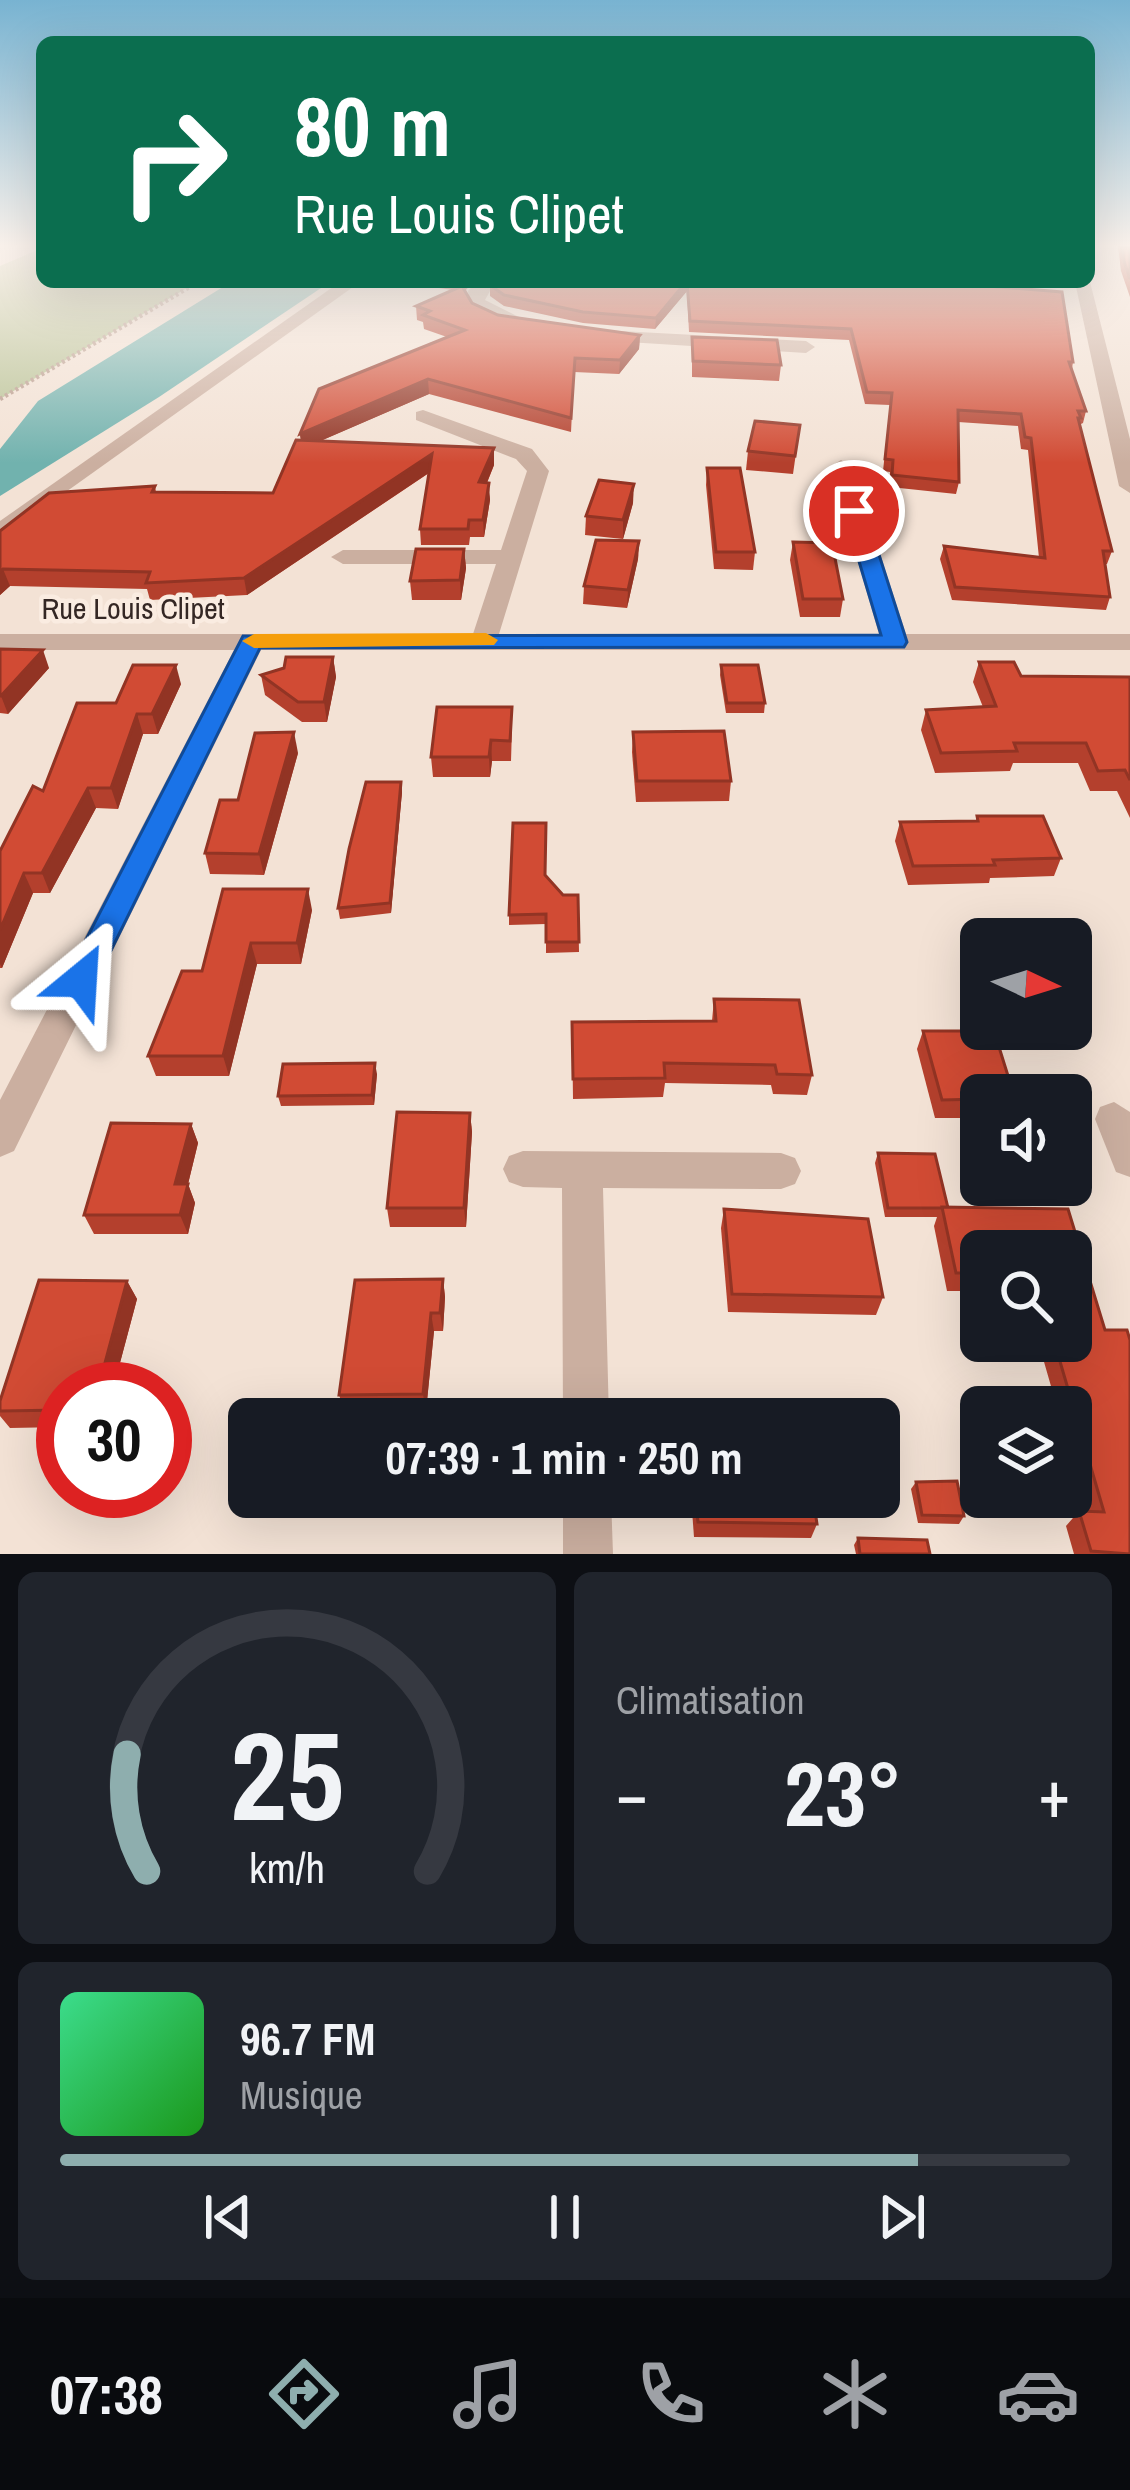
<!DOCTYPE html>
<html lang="fr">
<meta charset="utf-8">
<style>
:root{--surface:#171b24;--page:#20242c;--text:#f1f3f6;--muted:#9ea1a6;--line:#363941;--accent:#8eaeae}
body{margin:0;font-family:"Archivo Narrow",sans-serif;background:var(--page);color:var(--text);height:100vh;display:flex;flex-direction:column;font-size:45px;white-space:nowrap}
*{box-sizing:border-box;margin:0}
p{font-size:39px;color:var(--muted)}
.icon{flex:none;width:66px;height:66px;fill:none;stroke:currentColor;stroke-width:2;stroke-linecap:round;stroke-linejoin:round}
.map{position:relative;height:1554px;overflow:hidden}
.side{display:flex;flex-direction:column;gap:18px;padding:18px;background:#0d0f14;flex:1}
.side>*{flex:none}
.guide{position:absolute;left:36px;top:36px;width:1059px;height:252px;border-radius:18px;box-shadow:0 12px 48px #0002;background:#0b6e4f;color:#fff;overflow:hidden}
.needle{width:78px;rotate:94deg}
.buttons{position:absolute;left:960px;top:918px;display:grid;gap:24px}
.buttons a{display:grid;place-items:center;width:132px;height:132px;border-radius:18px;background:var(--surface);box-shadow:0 12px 48px #0002;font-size:60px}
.speed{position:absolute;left:36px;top:1362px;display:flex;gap:24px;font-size:60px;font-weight:700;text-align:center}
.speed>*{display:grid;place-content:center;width:156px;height:156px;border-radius:50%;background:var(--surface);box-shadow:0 12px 48px #0002;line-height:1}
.speed .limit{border:18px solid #d22;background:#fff;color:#111}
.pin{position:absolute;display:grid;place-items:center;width:102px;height:102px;color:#fff;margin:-51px;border:6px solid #fff;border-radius:50%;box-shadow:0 3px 12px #0007}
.me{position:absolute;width:132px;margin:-66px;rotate:27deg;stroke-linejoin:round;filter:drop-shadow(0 0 9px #0008)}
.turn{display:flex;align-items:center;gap:42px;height:252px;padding:0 60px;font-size:54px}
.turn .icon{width:156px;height:156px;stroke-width:2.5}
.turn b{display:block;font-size:84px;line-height:102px}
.big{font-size:90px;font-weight:700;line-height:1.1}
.side .tile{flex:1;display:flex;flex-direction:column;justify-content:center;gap:18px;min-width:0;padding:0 42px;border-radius:18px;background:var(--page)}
.side .dial{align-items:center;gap:0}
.dial svg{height:312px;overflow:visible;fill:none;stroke:var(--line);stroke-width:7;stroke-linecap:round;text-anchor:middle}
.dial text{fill:var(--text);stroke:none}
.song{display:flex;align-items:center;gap:36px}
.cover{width:144px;height:144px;border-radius:18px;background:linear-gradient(135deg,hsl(150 70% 55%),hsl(120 70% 35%))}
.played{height:12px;border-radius:6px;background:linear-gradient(90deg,var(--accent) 85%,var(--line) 85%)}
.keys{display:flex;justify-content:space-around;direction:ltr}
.heat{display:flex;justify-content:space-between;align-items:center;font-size:66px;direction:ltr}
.side .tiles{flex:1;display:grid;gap:18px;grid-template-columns:1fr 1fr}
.tile:last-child{grid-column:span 2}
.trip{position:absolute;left:228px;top:1398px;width:672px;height:120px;border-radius:18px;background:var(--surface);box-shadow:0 12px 48px #0002;font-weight:700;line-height:120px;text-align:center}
.tabs{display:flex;height:192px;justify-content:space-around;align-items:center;background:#090b0e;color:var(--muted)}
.tabs .icon{width:84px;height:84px}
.tabs .current{color:var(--accent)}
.tabs b{font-size:54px;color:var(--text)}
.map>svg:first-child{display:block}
.green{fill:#b7c294}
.water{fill:#71b2ae}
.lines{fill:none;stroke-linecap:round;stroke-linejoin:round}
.path{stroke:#b7998a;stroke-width:4.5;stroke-dasharray:3 3;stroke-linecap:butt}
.minor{fill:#cbafa0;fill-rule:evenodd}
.wall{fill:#b4402d}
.shaded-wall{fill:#923424}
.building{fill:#d14b34;stroke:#923424;stroke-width:3}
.route{fill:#1a73e8;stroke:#114b97;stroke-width:3}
.slow{fill:#f59e0b}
.labels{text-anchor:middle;stroke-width:9;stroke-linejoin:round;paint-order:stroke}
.street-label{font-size:30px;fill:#342724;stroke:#faece1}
</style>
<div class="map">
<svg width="1130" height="1554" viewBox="0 0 1130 1554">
<rect width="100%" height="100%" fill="#f3e2d5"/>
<!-- green -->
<path class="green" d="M 42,248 L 42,282 L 197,282 L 0,399 L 0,266 Z"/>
<!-- water -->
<path class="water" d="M 231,282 L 330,282 L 159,397 L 0,496 L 0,449 L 38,401 Z"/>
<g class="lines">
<!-- path -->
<path class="path" d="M 0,399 L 198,282"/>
<!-- minor -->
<g class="minor">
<path d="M 1089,278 L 1130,439 L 1130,493 L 1119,486 L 1075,282 L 1089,282 Z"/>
<path d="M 340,282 L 360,282 L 0,539 L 0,521 Z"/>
<path d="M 476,282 L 495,282 L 485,300 L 519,317 L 519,325 L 485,318 L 470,306 L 468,291 Z"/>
<path d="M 602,330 L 806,341 L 815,347 L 806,353 L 595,340 L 593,336 Z"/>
<path d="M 423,410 L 532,449 L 549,471 L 499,634 L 879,634 L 830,467 L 841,460 L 852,467 L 906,634 L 1130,634 L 1130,650 L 261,650 L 14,1151 L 0,1157 L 0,1100 L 234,650 L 0,650 L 0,634 L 473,634 L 496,564 L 343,564 L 331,557 L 343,550 L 501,550 L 527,471 L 516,459 L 416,420 L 416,412 Z"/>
<path d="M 1114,1102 L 1130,1112 L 1130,1177 L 1116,1172 L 1095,1119 L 1100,1107 Z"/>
<path d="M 523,1151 L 781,1153 L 795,1158 L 801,1171 L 795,1184 L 781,1189 L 603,1188 L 609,1419 L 563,1419 L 562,1188 L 523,1187 L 509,1182 L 503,1169 L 509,1156 Z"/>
<path d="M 563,1497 L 611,1497 L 613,1554 L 563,1554 Z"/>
</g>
</g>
<!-- wall -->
<g class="wall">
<path d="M 1118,246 L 1130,246 L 1130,297 L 1121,271 Z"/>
<path d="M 411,282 L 473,282 L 465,291 L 472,303 L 498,315 L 640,335 L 639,349 L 619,374 L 574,372 L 571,432 L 429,394 L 320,441 L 494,465 L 487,483 L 490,500 L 484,537 L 470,537 L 469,545 L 421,545 L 420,529 L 429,473 L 247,595 L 150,600 L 147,589 L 10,586 L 0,595 L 0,531 L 155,486 L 156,492 L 273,493 L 301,440 L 300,434 L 447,337 L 424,329 L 423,322 L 417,320 L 416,306 L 453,290 L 411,284 Z"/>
<path d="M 936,282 L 1073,362 L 1072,369 L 1086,411 L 1083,423 L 1079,425 L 1112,551 L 1107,564 L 1105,564 L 1110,597 L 1106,610 L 952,600 L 940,559 L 944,546 L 1039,558 L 1028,450 L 1021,449 L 1018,426 L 958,422 L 959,482 L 956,494 L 890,487 L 890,472 L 883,471 L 890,405 L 865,404 L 849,340 L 689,332 L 687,291 L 655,329 L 583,323 L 504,306 L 490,296 L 490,285 Z"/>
<path d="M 692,337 L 781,365 L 779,381 L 692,377 Z"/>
<path d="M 800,425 L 793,474 L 746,470 L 748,451 Z"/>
<path d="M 707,468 L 755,552 L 753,570 L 714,569 L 706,485 Z"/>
<path d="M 633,503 L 623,539 L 585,535 L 586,516 Z"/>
<path d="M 639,541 L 638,559 L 627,608 L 583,604 L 584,586 Z"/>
<path d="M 793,542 L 843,599 L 840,617 L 800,617 L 790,560 Z"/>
<path d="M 464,549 L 466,568 L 461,600 L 412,600 L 410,581 Z"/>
<path d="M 0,649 L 49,668 L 8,714 L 0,713 Z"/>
<path d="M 333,657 L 336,677 L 327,722 L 302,722 L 265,695 L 261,675 Z"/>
<path d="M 979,662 L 1021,676 L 1130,677 L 1130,818 L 1117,791 L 1090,791 L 1078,763 L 1013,763 L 1010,771 L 935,773 L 921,730 L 926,710 L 983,707 L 973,682 Z"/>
<path d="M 721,665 L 765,703 L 764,713 L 726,713 L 720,675 Z"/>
<path d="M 181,684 L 158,734 L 143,734 L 118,809 L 96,808 L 50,893 L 33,893 L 2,968 L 0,968 L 0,851 L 43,791 L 116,703 Z"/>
<path d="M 512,728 L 511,761 L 492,761 L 490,777 L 433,777 L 431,757 Z"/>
<path d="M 633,732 L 731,781 L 729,801 L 636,802 L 632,752 Z"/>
<path d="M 298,753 L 264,875 L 210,874 L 205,853 L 238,800 Z"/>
<path d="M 401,782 L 402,792 L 391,913 L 340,919 L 338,908 Z"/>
<path d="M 977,816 L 1061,858 L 1054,876 L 990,878 L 989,883 L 908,885 L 895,841 L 900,822 L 976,821 Z"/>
<path d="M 545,876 L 563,895 L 578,895 L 579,952 L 546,953 L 546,924 L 509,925 L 509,915 Z"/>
<path d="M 312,910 L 301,964 L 257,964 L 229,1076 L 156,1076 L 148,1056 L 202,971 Z"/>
<path d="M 714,999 L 812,1075 L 807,1095 L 773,1094 L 771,1085 L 665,1083 L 663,1097 L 573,1099 L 572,1022 L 712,1021 Z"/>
<path d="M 923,1031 L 981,1095 L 981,1118 L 935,1118 L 917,1049 Z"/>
<path d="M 377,1074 L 374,1105 L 281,1106 L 278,1096 Z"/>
<path d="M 470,1113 L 472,1132 L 466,1227 L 390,1227 L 387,1208 Z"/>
<path d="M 191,1124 L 198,1143 L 188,1184 L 195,1203 L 188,1234 L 94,1234 L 84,1215 Z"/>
<path d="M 878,1153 L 948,1207 L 1068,1209 L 1130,1554 L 1074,1554 L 1066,1526 L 1079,1511 L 1086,1511 L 1071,1457 L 1071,1407 L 1057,1407 L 1038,1341 L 1071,1341 L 1071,1251 L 981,1251 L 981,1291 L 947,1291 L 934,1226 L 937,1217 L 885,1217 L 875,1163 Z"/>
<path d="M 724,1209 L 883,1297 L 876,1315 L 728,1312 L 721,1228 Z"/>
<path d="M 443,1279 L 445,1297 L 443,1331 L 434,1331 L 426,1411 L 345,1412 L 339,1395 Z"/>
<path d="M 127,1281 L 137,1299 L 113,1389 L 63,1389 L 63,1427 L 10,1428 L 0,1416 L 0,1401 Z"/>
<path d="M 916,1482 L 964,1516 L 959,1524 L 918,1523 L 911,1489 Z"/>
<path d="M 691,1497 L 813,1497 L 817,1524 L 811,1538 L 694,1537 Z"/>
<path d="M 858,1538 L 930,1554 L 856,1554 L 854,1545 Z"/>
</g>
<!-- shaded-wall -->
<g class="shaded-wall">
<path d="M 686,282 L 687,291 L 655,329 L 656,318 Z"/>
<path d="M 640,335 L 639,349 L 619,374 L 620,360 Z"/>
<path d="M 428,379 L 429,394 L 302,449 L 300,434 Z"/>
<path d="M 494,448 L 494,465 L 480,499 L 479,482 Z"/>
<path d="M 432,454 L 433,470 L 247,595 L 244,578 Z"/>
<path d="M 489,483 L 490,500 L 484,537 L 483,520 Z"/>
<path d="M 634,484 L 633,503 L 623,539 L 623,520 Z"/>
<path d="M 639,541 L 638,559 L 627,608 L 628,590 Z"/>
<path d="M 464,549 L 466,568 L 461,600 L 460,580 Z"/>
<path d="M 3,569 L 10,586 L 0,595 L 0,572 Z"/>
<path d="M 43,650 L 49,668 L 8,714 L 1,696 Z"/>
<path d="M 333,657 L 336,677 L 327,722 L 324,702 Z"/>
<path d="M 176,665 L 181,684 L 158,734 L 152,714 Z"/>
<path d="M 137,714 L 143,734 L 118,809 L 111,788 Z"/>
<path d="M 294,732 L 298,753 L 264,875 L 259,854 Z"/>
<path d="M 491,740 L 492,761 L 490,777 L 489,757 Z"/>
<path d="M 401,782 L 402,792 L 391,913 L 390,903 Z"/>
<path d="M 88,788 L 96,808 L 50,893 L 42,873 Z"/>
<path d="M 24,873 L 33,893 L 2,968 L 0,964 L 0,930 Z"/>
<path d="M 308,889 L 312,910 L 301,964 L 297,943 Z"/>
<path d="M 251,943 L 257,964 L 229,1076 L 223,1056 Z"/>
<path d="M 375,1063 L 377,1074 L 374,1105 L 372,1095 Z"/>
<path d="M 470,1113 L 472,1132 L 466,1227 L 464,1208 Z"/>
<path d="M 191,1124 L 198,1143 L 188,1184 L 195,1203 L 188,1234 L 180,1215 L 175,1184 Z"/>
<path d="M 443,1279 L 445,1297 L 443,1331 L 440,1313 Z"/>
<path d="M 127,1281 L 137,1299 L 113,1389 L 98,1389 Z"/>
<path d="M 431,1313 L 434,1331 L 426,1411 L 423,1394 Z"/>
</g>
<!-- building -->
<g class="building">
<path d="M 1122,246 L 1130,246 L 1130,279 L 1124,261 Z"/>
<path d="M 492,282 L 686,282 L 656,318 L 583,312 L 504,295 L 490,285 Z"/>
<path d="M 687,282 L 936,282 L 1062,292 L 1073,362 L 1069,362 L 1086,411 L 1078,411 L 1081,418 L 1078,418 L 1112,551 L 1103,551 L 1110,597 L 955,587 L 944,546 L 1045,558 L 1031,438 L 1025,437 L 1021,414 L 958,410 L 959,482 L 892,475 L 893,460 L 885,459 L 892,393 L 867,392 L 851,329 L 690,321 Z"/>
<path d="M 462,286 L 472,303 L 498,315 L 640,335 L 620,360 L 575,358 L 571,418 L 428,379 L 300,434 L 319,389 L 465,330 L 423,315 L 430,311 L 416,306 Z"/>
<path d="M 692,337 L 777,340 L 781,365 L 693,361 Z"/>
<path d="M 755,421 L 800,425 L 795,456 L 748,451 Z"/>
<path d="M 296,440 L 494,448 L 479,482 L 489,483 L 483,520 L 469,520 L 468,529 L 420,529 L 432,454 L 244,578 L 146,583 L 150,572 L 3,569 L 0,572 L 0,531 L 49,493 L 155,486 L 152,492 L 273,493 Z"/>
<path d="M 707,468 L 740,468 L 755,552 L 716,552 Z"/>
<path d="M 599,480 L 634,484 L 623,520 L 586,516 Z"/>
<path d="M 596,540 L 639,541 L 628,590 L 584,586 Z"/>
<path d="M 793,542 L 832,543 L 843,599 L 803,599 Z"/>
<path d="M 416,549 L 464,549 L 460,580 L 410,581 Z"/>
<path d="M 0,649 L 43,650 L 1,696 L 0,696 Z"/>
<path d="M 286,657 L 333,657 L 324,702 L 298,702 L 261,675 L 284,668 Z"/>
<path d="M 979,662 L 1014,662 L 1021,676 L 1130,677 L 1130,780 L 1125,770 L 1098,771 L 1086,743 L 1014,743 L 1017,751 L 941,753 L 926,710 L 996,706 Z"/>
<path d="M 133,665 L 176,665 L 152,714 L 137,714 L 111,788 L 88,788 L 42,873 L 24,873 L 0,930 L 0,851 L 33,786 L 43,791 L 77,703 L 116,703 Z"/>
<path d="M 721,665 L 758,665 L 765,703 L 727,703 Z"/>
<path d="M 437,707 L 512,707 L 510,741 L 491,740 L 489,757 L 431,757 Z"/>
<path d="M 724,731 L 731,781 L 637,781 L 633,732 Z"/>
<path d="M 294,732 L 259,854 L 205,853 L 220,800 L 238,800 L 255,733 Z"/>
<path d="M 366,782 L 401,782 L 390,903 L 338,908 L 349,849 Z"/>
<path d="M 977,816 L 1043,816 L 1061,858 L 993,860 L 995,865 L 913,866 L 900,822 L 978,821 Z"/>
<path d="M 513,823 L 546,823 L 545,875 L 563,895 L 578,895 L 579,942 L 546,942 L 546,914 L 509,915 Z"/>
<path d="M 223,889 L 308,889 L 297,943 L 251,943 L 223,1056 L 148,1056 L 182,971 L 202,971 Z"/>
<path d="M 714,999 L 799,1000 L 812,1075 L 777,1074 L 775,1065 L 664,1063 L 665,1078 L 573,1079 L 572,1022 L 716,1021 Z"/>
<path d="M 923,1031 L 994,1031 L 1014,1095 L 981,1095 L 981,1099 L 942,1100 Z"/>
<path d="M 375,1063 L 372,1095 L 278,1096 L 283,1064 Z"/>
<path d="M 397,1112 L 470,1113 L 464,1208 L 387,1208 Z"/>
<path d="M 111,1123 L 191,1124 L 175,1184 L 188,1184 L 180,1215 L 84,1215 Z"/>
<path d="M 878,1153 L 935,1154 L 948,1208 L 888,1208 Z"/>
<path d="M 942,1207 L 1068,1209 L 1105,1330 L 1127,1330 L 1130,1340 L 1130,1554 L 1091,1551 L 1079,1511 L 1104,1512 L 1054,1341 L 1071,1341 L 1071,1251 L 981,1251 L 981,1273 L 956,1273 Z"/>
<path d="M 724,1209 L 868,1219 L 883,1297 L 732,1294 Z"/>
<path d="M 443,1279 L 440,1313 L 431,1313 L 423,1394 L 339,1395 L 355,1280 Z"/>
<path d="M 39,1280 L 127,1281 L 98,1389 L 63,1389 L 63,1410 L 0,1411 L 0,1401 Z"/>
<path d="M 957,1481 L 964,1516 L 922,1515 L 916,1482 Z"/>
<path d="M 695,1497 L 813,1497 L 817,1524 L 698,1522 Z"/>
<path d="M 858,1538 L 927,1540 L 930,1554 L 860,1554 Z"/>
</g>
<!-- sky -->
<linearGradient id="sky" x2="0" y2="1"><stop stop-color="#78b3d1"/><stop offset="0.53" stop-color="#faf2ec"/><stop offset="1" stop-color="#faf2ec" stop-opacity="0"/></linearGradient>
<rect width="1130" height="463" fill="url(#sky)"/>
<!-- route -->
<path class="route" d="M 854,504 L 865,511 L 907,642 L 904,647 L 260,648 L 92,989 L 81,992 L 69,989 L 65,980 L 243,636 L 881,635 L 844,511 Z"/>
<!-- slow -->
<path class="slow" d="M 486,633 L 498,640 L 494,645 L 254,648 L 242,641 L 254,634 Z"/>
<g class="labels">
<!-- street labels -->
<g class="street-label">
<text x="133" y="619">Rue Louis Clipet</text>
</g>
</g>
</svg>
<div class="buttons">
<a><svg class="needle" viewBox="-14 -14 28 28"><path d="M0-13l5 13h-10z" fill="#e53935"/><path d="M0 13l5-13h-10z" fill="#9ea1a6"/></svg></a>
<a><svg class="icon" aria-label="sound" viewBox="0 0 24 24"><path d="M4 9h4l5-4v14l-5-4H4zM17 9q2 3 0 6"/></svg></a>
<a><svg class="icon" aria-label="search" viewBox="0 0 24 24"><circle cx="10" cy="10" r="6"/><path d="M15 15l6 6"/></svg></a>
<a><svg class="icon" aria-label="layers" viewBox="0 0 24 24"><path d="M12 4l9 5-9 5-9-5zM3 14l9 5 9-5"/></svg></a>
</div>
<div class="speed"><div class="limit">30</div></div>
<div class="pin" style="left:854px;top:511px;background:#d93025"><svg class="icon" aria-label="arrive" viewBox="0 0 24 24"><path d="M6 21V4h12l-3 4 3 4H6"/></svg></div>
<svg class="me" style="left:81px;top:980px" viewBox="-20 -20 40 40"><path d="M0-17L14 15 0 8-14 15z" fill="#1a73e8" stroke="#fff" stroke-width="4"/></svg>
<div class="trip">07:39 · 1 min · 250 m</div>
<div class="guide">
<div class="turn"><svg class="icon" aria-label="right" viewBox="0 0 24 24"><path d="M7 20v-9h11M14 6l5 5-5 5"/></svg><div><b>80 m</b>Rue Louis Clipet</div></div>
</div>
</div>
<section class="side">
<div class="tiles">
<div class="tile dial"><svg viewBox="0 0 100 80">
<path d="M14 69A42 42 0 1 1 86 69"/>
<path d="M14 69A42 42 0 0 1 9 39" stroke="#8eaeae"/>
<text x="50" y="56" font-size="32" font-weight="700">25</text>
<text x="50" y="72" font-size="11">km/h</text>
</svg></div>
<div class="tile"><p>Climatisation</p>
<div class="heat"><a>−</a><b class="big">23°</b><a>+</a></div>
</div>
<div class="tile">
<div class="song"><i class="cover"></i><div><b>96.7 FM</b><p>Musique</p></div></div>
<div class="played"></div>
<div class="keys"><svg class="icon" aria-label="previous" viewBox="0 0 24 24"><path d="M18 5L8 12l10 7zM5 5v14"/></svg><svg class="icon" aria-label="pause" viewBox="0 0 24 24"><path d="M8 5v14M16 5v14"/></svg><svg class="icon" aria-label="next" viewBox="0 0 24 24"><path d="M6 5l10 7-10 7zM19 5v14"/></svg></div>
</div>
</div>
</section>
<nav class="tabs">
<b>07:38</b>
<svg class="icon current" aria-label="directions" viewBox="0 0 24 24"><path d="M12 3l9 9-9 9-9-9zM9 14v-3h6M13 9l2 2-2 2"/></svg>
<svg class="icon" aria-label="music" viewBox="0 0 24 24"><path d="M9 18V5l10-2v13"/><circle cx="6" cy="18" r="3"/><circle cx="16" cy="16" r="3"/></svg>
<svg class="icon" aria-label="phone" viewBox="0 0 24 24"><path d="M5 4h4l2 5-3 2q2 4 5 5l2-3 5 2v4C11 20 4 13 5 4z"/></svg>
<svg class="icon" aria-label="climate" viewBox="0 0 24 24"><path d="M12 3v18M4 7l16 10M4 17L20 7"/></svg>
<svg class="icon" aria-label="car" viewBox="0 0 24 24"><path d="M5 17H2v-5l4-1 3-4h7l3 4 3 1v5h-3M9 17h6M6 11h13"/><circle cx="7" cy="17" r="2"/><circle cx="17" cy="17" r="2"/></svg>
</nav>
